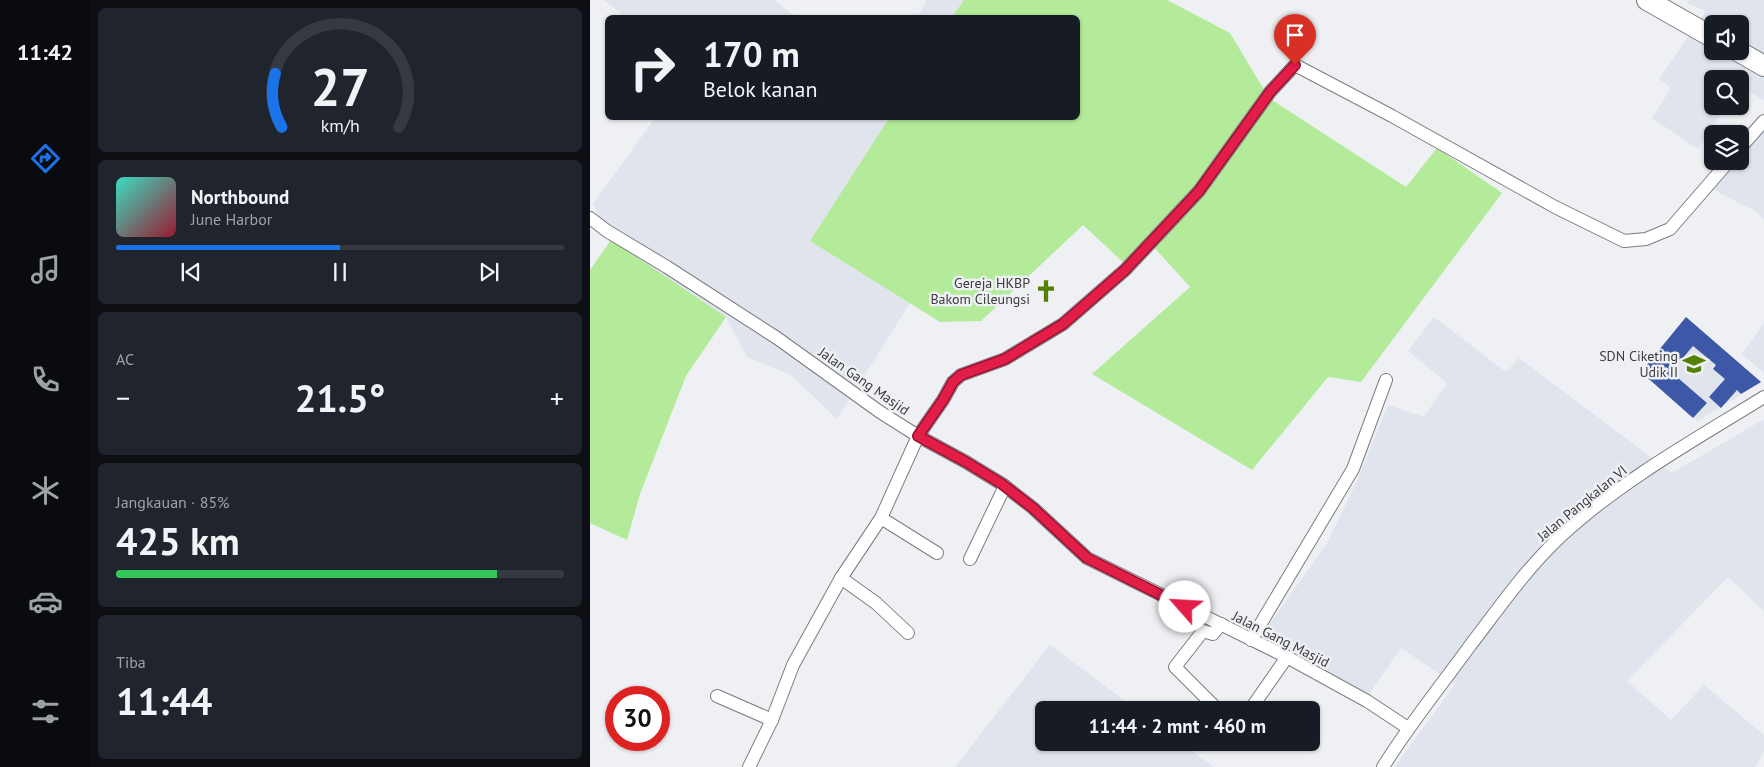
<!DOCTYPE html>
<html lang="id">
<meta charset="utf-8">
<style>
:root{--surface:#171b24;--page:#20242c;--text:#f1f3f6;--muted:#9ea1a6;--line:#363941;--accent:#1a73e8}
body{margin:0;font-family:"PT Sans",sans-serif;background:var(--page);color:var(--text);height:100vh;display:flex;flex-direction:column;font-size:19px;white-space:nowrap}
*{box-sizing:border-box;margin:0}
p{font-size:16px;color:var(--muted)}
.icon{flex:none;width:28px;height:28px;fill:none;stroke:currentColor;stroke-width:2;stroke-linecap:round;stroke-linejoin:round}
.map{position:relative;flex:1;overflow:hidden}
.drawer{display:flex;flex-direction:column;gap:8px;padding:8px;background:#0d0f14;width:500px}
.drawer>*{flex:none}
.guide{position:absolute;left:15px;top:15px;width:475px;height:105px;border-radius:8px;box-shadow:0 1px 4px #0004;background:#171b24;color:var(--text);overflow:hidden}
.tools{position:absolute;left:1114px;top:15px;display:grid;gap:10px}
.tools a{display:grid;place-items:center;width:45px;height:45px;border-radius:8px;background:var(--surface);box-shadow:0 1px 4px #0004;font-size:25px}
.speed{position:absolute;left:15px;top:686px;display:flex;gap:10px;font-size:25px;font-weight:700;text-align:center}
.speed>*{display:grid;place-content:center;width:65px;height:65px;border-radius:50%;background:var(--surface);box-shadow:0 1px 4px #0004;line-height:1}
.speed .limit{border:8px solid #d22;background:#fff;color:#111}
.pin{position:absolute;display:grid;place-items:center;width:42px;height:42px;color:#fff;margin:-51px -21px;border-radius:50% 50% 50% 0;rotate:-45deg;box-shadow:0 0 5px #0007}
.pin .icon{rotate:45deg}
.me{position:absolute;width:55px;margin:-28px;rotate:296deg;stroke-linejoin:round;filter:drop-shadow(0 0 4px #0008)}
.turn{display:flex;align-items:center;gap:18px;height:105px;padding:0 15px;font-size:22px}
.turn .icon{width:65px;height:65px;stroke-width:2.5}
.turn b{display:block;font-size:35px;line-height:42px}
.big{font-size:38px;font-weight:800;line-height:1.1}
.drawer .card{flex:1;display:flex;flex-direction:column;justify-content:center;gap:8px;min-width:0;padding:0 18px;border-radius:8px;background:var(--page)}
.drawer .dial{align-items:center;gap:0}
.dial svg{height:130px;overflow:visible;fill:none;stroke:var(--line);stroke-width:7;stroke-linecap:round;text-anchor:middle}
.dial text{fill:var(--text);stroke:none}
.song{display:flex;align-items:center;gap:15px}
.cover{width:60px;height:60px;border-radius:8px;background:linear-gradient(135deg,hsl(170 70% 55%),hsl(350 70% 35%))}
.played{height:5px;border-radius:2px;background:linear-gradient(90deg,var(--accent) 50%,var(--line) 50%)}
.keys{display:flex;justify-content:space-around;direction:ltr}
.heat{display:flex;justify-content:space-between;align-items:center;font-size:28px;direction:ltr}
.charge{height:8px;border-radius:4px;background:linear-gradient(90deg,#34c759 85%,var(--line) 0)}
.trip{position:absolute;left:445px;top:701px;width:285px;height:50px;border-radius:8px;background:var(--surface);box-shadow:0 1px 4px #0004;font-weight:800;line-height:50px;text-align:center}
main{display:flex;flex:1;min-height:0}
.tabs{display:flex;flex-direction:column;width:90px;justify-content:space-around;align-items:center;background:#090b0e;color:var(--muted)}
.tabs .icon{width:35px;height:35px}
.tabs .on{color:var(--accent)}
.tabs b{font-size:22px;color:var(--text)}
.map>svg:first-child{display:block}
.built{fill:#dfe4ed;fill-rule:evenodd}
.green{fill:#b3eb9a}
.building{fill:#3c58a6}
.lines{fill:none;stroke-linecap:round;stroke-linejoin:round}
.minor-casing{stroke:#7b7d80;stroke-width:14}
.primary-casing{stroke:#7b7d80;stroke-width:22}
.minor{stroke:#fff;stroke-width:12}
.primary{stroke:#fff;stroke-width:20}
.route-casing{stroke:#92132f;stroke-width:12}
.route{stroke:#e11d48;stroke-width:9}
.labels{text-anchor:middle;stroke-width:5;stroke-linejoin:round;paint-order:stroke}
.poi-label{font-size:14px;fill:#3b3b3d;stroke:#eef0f4;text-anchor:end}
.street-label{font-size:14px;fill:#3b3b3d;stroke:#eef0f4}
</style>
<main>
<nav class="tabs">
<b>11:42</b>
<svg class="icon on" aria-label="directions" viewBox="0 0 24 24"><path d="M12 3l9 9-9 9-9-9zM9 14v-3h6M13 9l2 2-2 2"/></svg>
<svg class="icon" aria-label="music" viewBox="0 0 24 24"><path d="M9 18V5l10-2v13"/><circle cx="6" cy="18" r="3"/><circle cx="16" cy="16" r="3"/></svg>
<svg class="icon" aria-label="phone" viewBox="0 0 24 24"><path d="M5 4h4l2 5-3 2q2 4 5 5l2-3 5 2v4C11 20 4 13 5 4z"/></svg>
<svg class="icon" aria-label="climate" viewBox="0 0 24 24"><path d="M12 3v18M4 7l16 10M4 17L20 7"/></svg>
<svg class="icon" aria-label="car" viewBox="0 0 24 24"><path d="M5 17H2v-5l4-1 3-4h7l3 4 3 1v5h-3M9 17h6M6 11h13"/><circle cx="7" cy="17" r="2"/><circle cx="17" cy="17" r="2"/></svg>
<svg class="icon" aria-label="filters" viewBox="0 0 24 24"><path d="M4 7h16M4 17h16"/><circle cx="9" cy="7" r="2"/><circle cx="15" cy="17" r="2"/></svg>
</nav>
<section class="drawer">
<div class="card dial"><svg viewBox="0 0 100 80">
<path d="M14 69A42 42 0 1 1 86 69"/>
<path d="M14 69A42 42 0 0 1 10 36" stroke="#1a73e8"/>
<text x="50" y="56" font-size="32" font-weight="700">27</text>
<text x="50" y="72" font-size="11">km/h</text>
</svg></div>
<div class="card">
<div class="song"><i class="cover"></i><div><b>Northbound</b><p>June Harbor</p></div></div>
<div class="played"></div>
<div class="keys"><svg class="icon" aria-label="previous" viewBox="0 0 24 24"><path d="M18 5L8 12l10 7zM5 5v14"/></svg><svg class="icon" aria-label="pause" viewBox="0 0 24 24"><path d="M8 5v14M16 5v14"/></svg><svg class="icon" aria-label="next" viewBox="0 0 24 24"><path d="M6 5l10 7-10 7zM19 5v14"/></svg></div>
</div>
<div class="card"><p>AC</p>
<div class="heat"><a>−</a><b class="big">21.5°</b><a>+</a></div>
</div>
<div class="card"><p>Jangkauan · 85%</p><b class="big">425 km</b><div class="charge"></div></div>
<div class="card"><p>Tiba</p><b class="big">11:44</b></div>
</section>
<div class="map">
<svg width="1174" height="767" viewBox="0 0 1174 767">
<rect width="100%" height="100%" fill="#eef0f4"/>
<!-- built -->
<g class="built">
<path d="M 14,0 L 184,0 L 206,17 L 35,17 Z"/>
<path d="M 337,0 L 374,0 L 362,17 L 327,18 Z"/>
<path d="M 1099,0 L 1174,0 L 1174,101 L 1158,90 L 1150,97 L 1150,79 L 1122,79 L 1122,106 L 1141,106 L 1127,120 L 1108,149 L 1062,118 L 1081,88 L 1069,79 L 1116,11 L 1097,3 ZM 1122,24 L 1150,24 L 1150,51 L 1122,51 Z"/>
<path d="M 65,118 L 299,118 L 220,241 L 320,303 L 247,419 L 201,375 L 157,357 L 136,317 L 21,240 L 3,204 Z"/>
<path d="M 1174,121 L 1174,220 L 1165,211 L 1120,188 L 1141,161 L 1150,161 L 1150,151 Z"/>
<path d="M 844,317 L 916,372 L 929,358 L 1082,473 L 1174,419 L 1174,611 L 1138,577 L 1037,681 L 1081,720 L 1114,685 L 1174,735 L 1174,751 L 1165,767 L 805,767 L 865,684 L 811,648 L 777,697 L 673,633 L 737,543 L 768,479 L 798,405 L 834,417 L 857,383 L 818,351 Z"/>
<path d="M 1096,317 L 1171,382 L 1108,421 L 1051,372 Z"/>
<path d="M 1174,323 L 1174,373 L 1152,354 Z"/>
<path d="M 460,645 L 547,710 L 454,710 L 454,742 L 591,743 L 624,767 L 365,767 Z"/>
</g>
<!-- green -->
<g class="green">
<path d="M 374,0 L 577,0 L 640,33 L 679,98 L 816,187 L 847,148 L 912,193 L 771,382 L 738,377 L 662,470 L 502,374 L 600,287 L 562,245 L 534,263 L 493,225 L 391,321 L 350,322 L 220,241 L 299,118 L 488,118 L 488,18 L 362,17 Z"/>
<path d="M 21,240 L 136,317 L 96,376 L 50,494 L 37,540 L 0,523 L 0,270 Z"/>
</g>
<!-- building -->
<path class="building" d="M 1096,317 L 1171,382 L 1151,394 L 1147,390 L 1131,408 L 1119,397 L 1135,379 L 1123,369 L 1126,365 L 1103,346 L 1081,372 L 1117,403 L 1103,418 L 1051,372 Z"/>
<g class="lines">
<defs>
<g id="minor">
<path d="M 1150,148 L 1174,121"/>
<path d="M 0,218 L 17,231 L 77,267 L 187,338 L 290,412 L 328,436 L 376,462 L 412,484 L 443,508 L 497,558 L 697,657 L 777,701 L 818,728"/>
<path d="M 291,518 L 347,553"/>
<path d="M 380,559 L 415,486"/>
<path d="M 251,578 L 286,603 L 318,633"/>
<path d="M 661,640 L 763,469 L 796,380"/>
<path d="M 127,696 L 182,720"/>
<path d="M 628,710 L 585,667 L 613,631 L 623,634 L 631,624"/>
<path d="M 660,710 L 697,657"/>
<path d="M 159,767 L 182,720 L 203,665 L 251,578 L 291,518 L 328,436 L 353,400 L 363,382 L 371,375 L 415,359 L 473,324 L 535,270 L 609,191 L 680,92 L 705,65 L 802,116 L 965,207 L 1034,241 L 1056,239 L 1080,229 L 1139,161"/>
<path d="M 793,767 C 819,725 850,687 879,647 C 909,608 934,571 971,536 C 1029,482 1106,439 1174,397"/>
</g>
<g id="primary">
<path d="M 1057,0 L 1122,37"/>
<path d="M 1148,51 L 1174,66"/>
</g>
</defs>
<!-- minor casing -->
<use href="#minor" class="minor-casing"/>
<!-- primary casing -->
<use href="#primary" class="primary-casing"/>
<!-- minor -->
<use href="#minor" class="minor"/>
<!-- primary -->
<use href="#primary" class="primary"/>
</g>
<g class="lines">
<defs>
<path id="route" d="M 595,607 L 497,558 L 443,508 L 412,484 L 376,462 L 328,436 L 353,400 L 363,382 L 371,375 L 415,359 L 473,324 L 535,270 L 609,191 L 680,92 L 705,65"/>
</defs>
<!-- route casing -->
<use href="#route" class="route-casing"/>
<!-- route -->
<use href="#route" class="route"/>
</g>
<!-- icons -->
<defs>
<symbol id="church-bare" viewBox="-9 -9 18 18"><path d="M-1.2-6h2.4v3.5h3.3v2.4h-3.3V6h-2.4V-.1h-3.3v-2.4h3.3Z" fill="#558004" stroke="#eef0f4" stroke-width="2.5" paint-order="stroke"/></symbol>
<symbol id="school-bare" viewBox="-9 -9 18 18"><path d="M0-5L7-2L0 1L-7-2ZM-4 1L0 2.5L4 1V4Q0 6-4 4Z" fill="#558004" stroke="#eef0f4" stroke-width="2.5" paint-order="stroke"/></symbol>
</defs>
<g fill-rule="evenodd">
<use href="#church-bare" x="440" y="275" width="32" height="32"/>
<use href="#school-bare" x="1088" y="348" width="32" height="32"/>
</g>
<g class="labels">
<!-- poi labels -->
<g class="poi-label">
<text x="440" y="288">Gereja HKBP<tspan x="440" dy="16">Bakom Cileungsi</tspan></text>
<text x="1088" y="361">SDN Ciketing<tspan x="1088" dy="16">Udik II</tspan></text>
</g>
<!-- street labels -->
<g class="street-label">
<text transform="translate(274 381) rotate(35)" y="5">Jalan Gang Masjid</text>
<text transform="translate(992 503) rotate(-39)" y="5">Jalan Pangkalan VI</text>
<text transform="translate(691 639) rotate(27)" y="5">Jalan Gang Masjid</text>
</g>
</g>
</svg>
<div class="tools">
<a><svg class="icon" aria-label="sound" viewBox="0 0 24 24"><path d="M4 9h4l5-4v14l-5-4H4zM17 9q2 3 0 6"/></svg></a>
<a><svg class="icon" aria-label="search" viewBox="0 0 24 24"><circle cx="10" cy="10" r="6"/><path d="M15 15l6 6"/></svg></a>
<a><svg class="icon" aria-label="layers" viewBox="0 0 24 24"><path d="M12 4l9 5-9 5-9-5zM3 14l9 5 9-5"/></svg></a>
</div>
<div class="speed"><div class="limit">30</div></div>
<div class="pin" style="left:705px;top:65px;background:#d93025"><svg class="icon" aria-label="arrive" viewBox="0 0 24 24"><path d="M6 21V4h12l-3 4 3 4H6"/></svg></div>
<svg class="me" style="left:595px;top:607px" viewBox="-20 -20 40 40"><circle r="19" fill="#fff"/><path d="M0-13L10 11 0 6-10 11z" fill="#e11d48"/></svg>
<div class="trip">11:44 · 2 mnt · 460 m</div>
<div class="guide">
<div class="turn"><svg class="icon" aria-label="right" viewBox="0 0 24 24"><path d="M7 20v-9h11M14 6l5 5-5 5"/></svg><div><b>170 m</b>Belok kanan</div></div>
</div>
</div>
</main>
